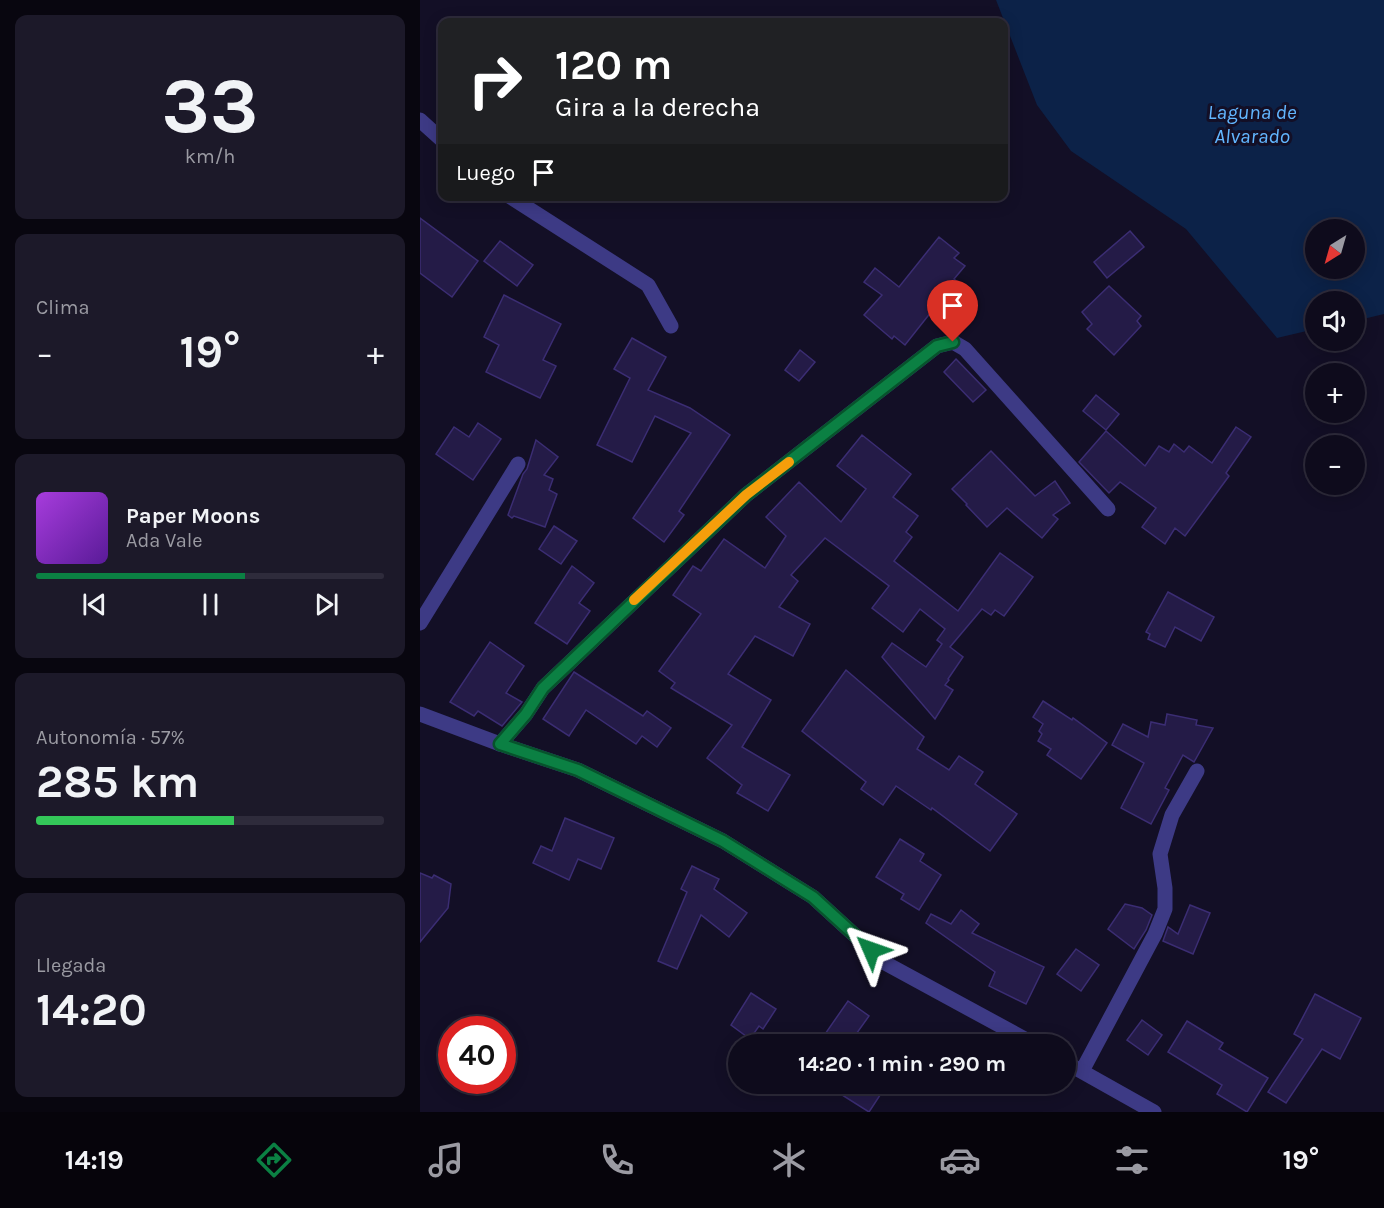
<!DOCTYPE html>
<html lang="es">
<meta charset="utf-8">
<style>
:root{--surface:#0e0b1c;--page:#1c1929;--text:#f1f3f6;--muted:#9b9ba3;--line:#2e2b3b;--accent:#0b8043}
body{margin:0;font-family:Karla,sans-serif;background:var(--page);color:var(--text);height:100vh;display:flex;flex-direction:column;font-size:22px;white-space:nowrap}
*{box-sizing:border-box;margin:0}
p{font-size:20px;color:var(--muted)}
.icon{flex:none;width:33px;height:33px;fill:none;stroke:currentColor;stroke-width:2;stroke-linecap:round;stroke-linejoin:round}
.map{position:relative;flex:1;overflow:hidden}
.panel{display:flex;flex-direction:column;gap:15px;padding:15px;background:#08060f;width:420px}
.panel>*{flex:none}
.guide{position:absolute;left:18px;top:18px;width:570px;height:183px;border-radius:12px;box-shadow:0 3px 15px #0003,0 0 0 2px var(--line);background:#202124;color:#fff;overflow:hidden}
.needle{width:39px;rotate:217deg}
.fabs{position:absolute;left:885px;top:219px;display:grid;gap:12px}
.fabs a{display:grid;place-items:center;width:60px;height:60px;border-radius:50%;background:var(--surface);box-shadow:0 3px 15px #0003,0 0 0 2px var(--line);font-size:30px}
.speed{position:absolute;left:18px;top:1016px;display:flex;gap:12px;font-size:30px;font-weight:700;text-align:center}
.speed>*{display:grid;place-content:center;width:78px;height:78px;border-radius:50%;background:var(--surface);box-shadow:0 3px 15px #0003,0 0 0 2px var(--line);line-height:1}
.speed .limit{border:9px solid #d22;background:#fff;color:#111}
.pin{position:absolute;display:grid;place-items:center;width:51px;height:51px;color:#fff;margin:-62px -26px;border-radius:50% 50% 50% 0;rotate:-45deg;box-shadow:0 0 6px #0007}
.pin .icon{rotate:45deg}
.me{position:absolute;width:66px;margin:-33px;rotate:313deg;stroke-linejoin:round;filter:drop-shadow(0 0 4px #0008)}
.turn{display:flex;align-items:center;gap:21px;height:126px;padding:0 18px;font-size:27px}
.turn .icon{width:78px;height:78px;stroke-width:2.5}
.turn b{display:block;font-size:42px;line-height:51px}
.then{display:flex;align-items:center;height:57px;padding:0 18px;background:#0003;gap:12px;font-size:22px}
.big{font-size:45px;font-weight:700;line-height:1.1}
.panel .tile{flex:1;display:flex;flex-direction:column;justify-content:center;gap:9px;min-width:0;padding:0 21px;border-radius:12px;background:var(--page)}
.panel .dial{align-items:center;gap:0}
.dial b{font-size:78px;line-height:1}
.song{display:flex;align-items:center;gap:18px}
.cover{width:72px;height:72px;border-radius:9px;background:linear-gradient(135deg,hsl(280 70% 55%),hsl(270 70% 35%))}
.played{height:6px;border-radius:3px;background:linear-gradient(90deg,var(--accent) 60%,var(--line) 60%)}
.keys{display:flex;justify-content:space-around;direction:ltr}
.heat{display:flex;justify-content:space-between;align-items:center;font-size:33px;direction:ltr}
.charge{height:9px;border-radius:4px;background:linear-gradient(90deg,#34c759 57%,var(--line) 0)}
.trip{position:absolute;left:308px;top:1034px;width:348px;height:60px;border-radius:30px;background:var(--surface);box-shadow:0 3px 15px #0003,0 0 0 2px var(--line);font-weight:700;line-height:60px;text-align:center}
.tabs{display:flex;height:96px;justify-content:space-around;align-items:center;background:#06040b;color:var(--muted)}
.tabs .icon{width:42px;height:42px}
.tabs .on{color:var(--accent)}
.tabs b{font-size:27px;color:var(--text)}
main{display:flex;flex:1;min-height:0}
.map>svg:first-child{display:block}
.water{fill:#0c2248;fill-rule:evenodd}
.building{fill:#241b47;stroke:#3b2d73;stroke-width:1.5}
.lines{fill:none;stroke-linecap:round;stroke-linejoin:round}
.minor{stroke:#3d3a85;stroke-width:15}
.tertiary{stroke:#3d3a85;stroke-width:15}
.route-casing{stroke:#07532c;stroke-width:15}
.route{stroke:#0b8043;stroke-width:10}
.slow{stroke:#f59e0b;stroke-width:10}
.labels{text-anchor:middle;stroke-width:6;stroke-linejoin:round;paint-order:stroke}
.water-label{font-size:21px;font-style:italic;fill:#62b6ff;stroke:#130f26}
</style>
<main>
<section class="panel">
<div class="tile dial"><b>33</b><p>km/h</p></div>
<div class="tile"><p>Clima</p>
<div class="heat"><a>−</a><b class="big">19°</b><a>+</a></div>
</div>
<div class="tile">
<div class="song"><i class="cover"></i><div><b>Paper Moons</b><p>Ada Vale</p></div></div>
<div class="played"></div>
<div class="keys"><svg class="icon" aria-label="previous" viewBox="0 0 24 24"><path d="M18 5L8 12l10 7zM5 5v14"/></svg><svg class="icon" aria-label="pause" viewBox="0 0 24 24"><path d="M8 5v14M16 5v14"/></svg><svg class="icon" aria-label="next" viewBox="0 0 24 24"><path d="M6 5l10 7-10 7zM19 5v14"/></svg></div>
</div>
<div class="tile"><p>Autonomía · 57%</p><b class="big">285 km</b><div class="charge"></div></div>
<div class="tile"><p>Llegada</p><b class="big">14:20</b></div>
</section>
<div class="map">
<svg width="964" height="1112" viewBox="0 0 964 1112">
<rect width="100%" height="100%" fill="#130f26"/>
<!-- water -->
<path class="water" d="M 576,0 L 964,0 L 964,314 L 935,321 L 934,302 L 896,302 L 895,329 L 857,338 L 766,229 L 651,151 L 617,105 ZM 896,230 L 934,230 L 934,268 L 896,268 Z"/>
<!-- building -->
<g class="building">
<path d="M 0,218 L 58,261 L 32,297 L 0,273 Z"/>
<path d="M 710,231 L 724,247 L 687,278 L 674,262 Z"/>
<path d="M 519,237 L 539,253 L 534,258 L 545,266 L 534,279 L 546,289 L 524,314 L 515,307 L 485,345 L 474,336 L 472,339 L 444,315 L 462,295 L 444,282 L 455,268 L 479,287 Z"/>
<path d="M 80,241 L 113,265 L 97,286 L 64,261 Z"/>
<path d="M 689,286 L 721,316 L 717,321 L 721,326 L 694,355 L 667,329 L 672,324 L 662,312 Z"/>
<path d="M 84,295 L 141,324 L 123,360 L 136,366 L 120,398 L 66,372 L 79,345 L 64,337 Z"/>
<path d="M 212,338 L 246,357 L 228,390 L 270,408 L 310,435 L 259,511 L 264,515 L 244,542 L 213,518 L 271,433 L 235,416 L 212,462 L 177,445 L 210,378 L 194,369 Z"/>
<path d="M 380,350 L 395,362 L 379,381 L 365,370 Z"/>
<path d="M 536,359 L 566,390 L 553,402 L 524,372 Z"/>
<path d="M 676,395 L 699,414 L 686,430 L 663,411 Z"/>
<path d="M 58,423 L 81,439 L 53,480 L 16,454 L 34,427 L 49,437 Z"/>
<path d="M 816,427 L 831,437 L 806,473 L 809,476 L 765,536 L 755,528 L 745,544 L 722,527 L 736,508 L 700,482 L 689,493 L 659,462 L 686,431 L 725,466 L 739,446 L 749,452 L 754,444 L 764,452 L 769,446 L 792,463 Z"/>
<path d="M 442,435 L 491,474 L 473,497 L 498,516 L 486,532 L 492,537 L 474,561 L 538,611 L 580,553 L 613,577 L 584,616 L 575,610 L 571,615 L 562,609 L 530,647 L 543,657 L 528,679 L 529,680 L 525,685 L 533,690 L 515,719 L 462,657 L 472,643 L 506,667 L 522,644 L 517,640 L 525,629 L 500,609 L 483,632 L 452,608 L 469,586 L 405,538 L 371,575 L 378,581 L 359,607 L 390,624 L 373,656 L 335,636 L 308,674 L 351,700 L 322,747 L 370,775 L 348,811 L 317,793 L 322,785 L 287,758 L 312,725 L 251,688 L 255,683 L 239,671 L 281,614 L 253,595 L 273,566 L 281,571 L 304,539 L 345,568 L 366,536 L 346,517 L 379,482 L 421,522 L 446,489 L 417,466 Z"/>
<path d="M 116,440 L 138,457 L 124,475 L 133,479 L 129,490 L 137,494 L 125,527 L 94,516 L 92,518 L 88,515 L 103,474 L 107,469 Z"/>
<path d="M 571,451 L 615,496 L 635,481 L 650,503 L 633,515 L 638,519 L 622,538 L 587,508 L 567,527 L 546,505 L 547,504 L 532,489 Z"/>
<path d="M 134,526 L 157,541 L 141,564 L 119,549 Z"/>
<path d="M 152,566 L 174,583 L 159,603 L 170,611 L 147,644 L 115,623 Z"/>
<path d="M 748,592 L 794,617 L 781,641 L 755,627 L 745,647 L 728,639 L 730,634 L 726,632 Z"/>
<path d="M 70,642 L 104,666 L 86,693 L 102,702 L 82,726 L 58,711 L 54,716 L 30,702 Z"/>
<path d="M 426,670 L 504,737 L 497,749 L 529,770 L 539,756 L 563,772 L 555,784 L 597,814 L 570,851 L 512,808 L 511,810 L 476,786 L 463,805 L 441,789 L 446,782 L 382,731 Z"/>
<path d="M 154,672 L 223,716 L 227,711 L 251,728 L 237,747 L 222,736 L 216,744 L 166,710 L 149,736 L 123,719 Z"/>
<path d="M 623,701 L 652,720 L 653,718 L 687,743 L 661,779 L 627,755 L 631,749 L 618,741 L 622,734 L 619,731 L 623,724 L 613,717 Z"/>
<path d="M 747,714 L 777,720 L 776,725 L 793,728 L 774,762 L 763,755 L 745,788 L 749,790 L 731,824 L 701,808 L 724,763 L 692,745 L 703,724 L 728,737 L 731,722 L 745,725 Z"/>
<path d="M 145,818 L 194,838 L 181,869 L 158,859 L 149,880 L 113,863 L 121,846 L 132,851 Z"/>
<path d="M 480,839 L 504,854 L 500,861 L 521,875 L 499,910 L 481,899 L 484,894 L 456,877 Z"/>
<path d="M 272,866 L 299,879 L 294,889 L 327,913 L 309,937 L 281,915 L 257,969 L 238,961 L 267,892 L 261,889 Z"/>
<path d="M 0,873 L 12,878 L 14,875 L 31,884 L 28,908 L 0,942 Z"/>
<path d="M 705,904 L 722,908 L 732,915 L 726,930 L 714,949 L 688,929 Z"/>
<path d="M 770,905 L 790,913 L 773,954 L 743,941 L 748,927 L 758,934 Z"/>
<path d="M 541,910 L 559,924 L 552,933 L 624,967 L 606,1004 L 569,986 L 575,972 L 506,923 L 511,914 L 531,924 Z"/>
<path d="M 656,949 L 679,965 L 661,991 L 637,974 Z"/>
<path d="M 331,993 L 356,1009 L 343,1029 L 339,1026 L 330,1039 L 311,1025 Z"/>
<path d="M 895,994 L 941,1018 L 920,1059 L 902,1049 L 866,1103 L 848,1092 L 883,1039 L 874,1034 Z"/>
<path d="M 428,1001 L 449,1016 L 429,1044 L 413,1044 L 403,1037 Z"/>
<path d="M 722,1020 L 742,1035 L 728,1055 L 707,1040 Z"/>
<path d="M 767,1021 L 803,1043 L 799,1049 L 848,1078 L 827,1112 L 797,1094 L 802,1085 L 748,1052 Z"/>
<path d="M 403,1083 L 468,1083 L 449,1112 Z"/>
</g>
<g class="lines">
<!-- minor -->
<g class="minor">
<path d="M 0,120 L 22,140"/>
<path d="M 89,196 L 228,285 L 251,326"/>
<path d="M 0,623 L 98,464"/>
<path d="M 80,744 L 106,714 L 123,688 L 326,495 L 517,346 L 533,342 L 545,349 L 688,509"/>
<path d="M 662,1071 L 735,934 L 745,909 L 745,888 L 740,854 L 752,815 L 777,771"/>
</g>
<!-- tertiary -->
<g class="tertiary">
<path d="M 0,714 L 80,744 L 158,770 L 303,841 L 393,897 L 465,963 L 614,1044"/>
<path d="M 645,1062 L 734,1112"/>
</g>
</g>
<g class="lines">
<defs>
<path id="route" d="M 451,950 L 393,897 L 303,841 L 158,770 L 80,744 L 106,714 L 123,688 L 326,495 L 517,346 L 533,342"/>
</defs>
<!-- route casing -->
<use href="#route" class="route-casing"/>
<!-- route -->
<use href="#route" class="route"/>
<!-- slow -->
<path class="slow" d="M 214,600 L 326,495 L 369,462"/>
</g>
<g class="labels">
<!-- water labels -->
<g class="water-label">
<text x="832" y="119">Laguna de<tspan x="832" dy="24">Alvarado</tspan></text>
</g>
</g>
</svg>
<div class="fabs">
<a><svg class="needle" viewBox="-14 -14 28 28"><path d="M0-13l5 13h-10z" fill="#e53935"/><path d="M0 13l5-13h-10z" fill="#9b9ba3"/></svg></a>
<a><svg class="icon" aria-label="sound" viewBox="0 0 24 24"><path d="M4 9h4l5-4v14l-5-4H4zM17 9q2 3 0 6"/></svg></a>
<a>+</a>
<a>−</a>
</div>
<div class="speed"><div class="limit">40</div></div>
<div class="pin" style="left:533px;top:342px;background:#d93025"><svg class="icon" aria-label="arrive" viewBox="0 0 24 24"><path d="M6 21V4h12l-3 4 3 4H6"/></svg></div>
<svg class="me" style="left:451px;top:950px" viewBox="-20 -20 40 40"><path d="M0-17L14 15 0 8-14 15z" fill="#0b8043" stroke="#fff" stroke-width="4"/></svg>
<div class="trip">14:20 · 1 min · 290 m</div>
<div class="guide">
<div class="turn"><svg class="icon" aria-label="right" viewBox="0 0 24 24"><path d="M7 20v-9h11M14 6l5 5-5 5"/></svg><div><b>120 m</b>Gira a la derecha</div></div>
<div class="then">Luego<svg class="icon" aria-label="arrive" viewBox="0 0 24 24"><path d="M6 21V4h12l-3 4 3 4H6"/></svg></div>
</div>
</div>
</main>
<nav class="tabs">
<b>14:19</b>
<svg class="icon on" aria-label="directions" viewBox="0 0 24 24"><path d="M12 3l9 9-9 9-9-9zM9 14v-3h6M13 9l2 2-2 2"/></svg>
<svg class="icon" aria-label="music" viewBox="0 0 24 24"><path d="M9 18V5l10-2v13"/><circle cx="6" cy="18" r="3"/><circle cx="16" cy="16" r="3"/></svg>
<svg class="icon" aria-label="phone" viewBox="0 0 24 24"><path d="M5 4h4l2 5-3 2q2 4 5 5l2-3 5 2v4C11 20 4 13 5 4z"/></svg>
<svg class="icon" aria-label="climate" viewBox="0 0 24 24"><path d="M12 3v18M4 7l16 10M4 17L20 7"/></svg>
<svg class="icon" aria-label="car" viewBox="0 0 24 24"><path d="M5 17H2v-5l4-1 3-4h7l3 4 3 1v5h-3M9 17h6M6 11h13"/><circle cx="7" cy="17" r="2"/><circle cx="17" cy="17" r="2"/></svg>
<svg class="icon" aria-label="filters" viewBox="0 0 24 24"><path d="M4 7h16M4 17h16"/><circle cx="9" cy="7" r="2"/><circle cx="15" cy="17" r="2"/></svg>
<b>19°</b>
</nav>
